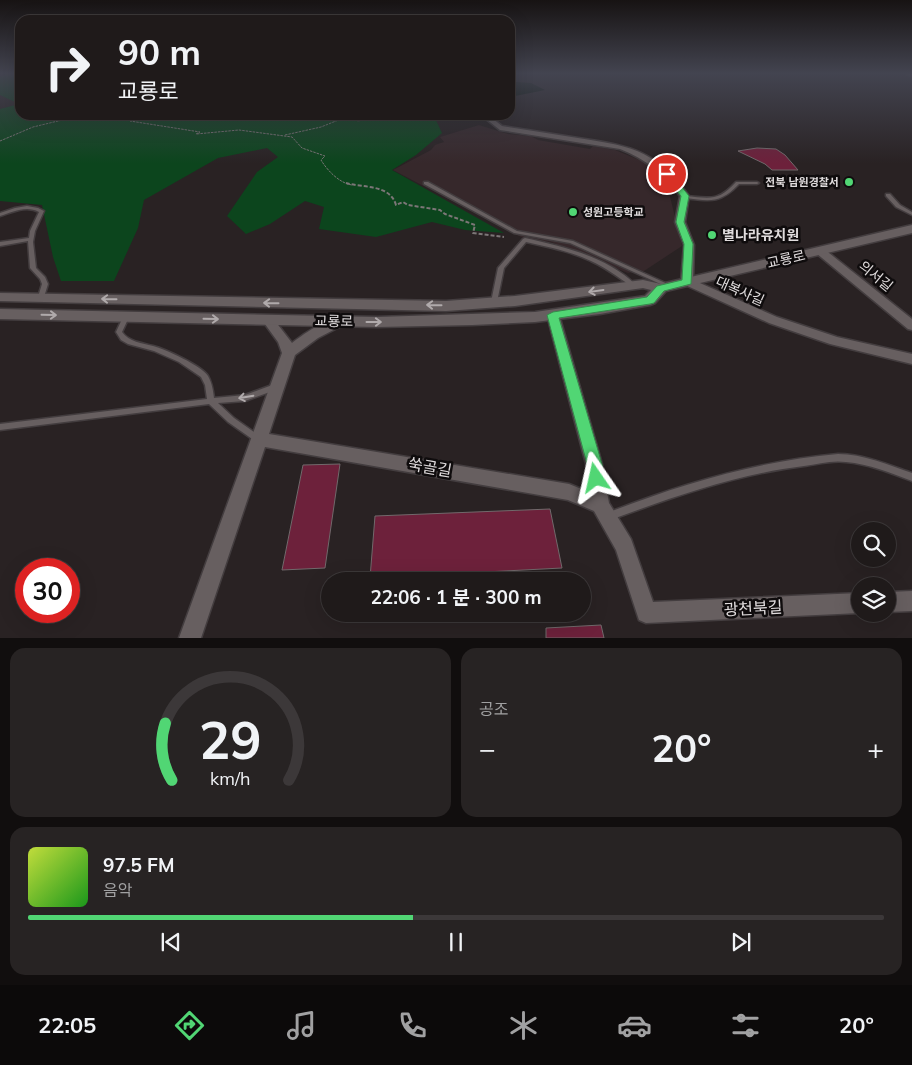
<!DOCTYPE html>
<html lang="ko">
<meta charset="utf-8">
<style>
:root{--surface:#1f1a1a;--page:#272323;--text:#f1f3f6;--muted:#a1a1a2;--line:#3c3839;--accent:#51d674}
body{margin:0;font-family:Mulish,"Noto Sans KR",sans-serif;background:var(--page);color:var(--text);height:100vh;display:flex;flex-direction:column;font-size:19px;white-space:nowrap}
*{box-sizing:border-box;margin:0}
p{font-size:16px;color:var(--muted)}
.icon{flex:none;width:28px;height:28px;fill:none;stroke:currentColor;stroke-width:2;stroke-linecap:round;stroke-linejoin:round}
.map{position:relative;height:638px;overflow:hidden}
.sheet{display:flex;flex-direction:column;gap:10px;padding:10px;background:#110e0e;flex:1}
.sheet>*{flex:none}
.guide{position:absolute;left:15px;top:15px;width:500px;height:105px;border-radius:15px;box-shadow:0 5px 20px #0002,0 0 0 1px var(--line);background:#1f1a1a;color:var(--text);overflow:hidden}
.controls{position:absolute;left:851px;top:522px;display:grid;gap:10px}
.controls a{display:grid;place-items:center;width:45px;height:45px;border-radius:50%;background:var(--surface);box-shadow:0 5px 20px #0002,0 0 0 1px var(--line);font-size:25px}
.speed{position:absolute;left:15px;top:558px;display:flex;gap:10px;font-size:25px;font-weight:700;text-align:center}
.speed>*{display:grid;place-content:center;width:65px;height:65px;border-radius:50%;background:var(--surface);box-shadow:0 5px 20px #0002,0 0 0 1px var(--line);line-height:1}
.speed .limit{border:8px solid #d22;background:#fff;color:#111}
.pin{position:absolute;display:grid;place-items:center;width:42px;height:42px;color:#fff;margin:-21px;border:2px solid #fff;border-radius:50%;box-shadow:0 1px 5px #0007}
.me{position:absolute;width:55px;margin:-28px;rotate:349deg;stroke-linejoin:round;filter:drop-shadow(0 0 4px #0008)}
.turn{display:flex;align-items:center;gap:18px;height:105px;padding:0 20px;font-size:22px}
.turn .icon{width:65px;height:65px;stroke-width:2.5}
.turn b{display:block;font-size:35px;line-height:42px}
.big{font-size:38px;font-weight:700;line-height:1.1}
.sheet .tile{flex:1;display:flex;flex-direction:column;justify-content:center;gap:8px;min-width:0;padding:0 18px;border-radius:15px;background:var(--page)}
.sheet .dial{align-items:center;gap:0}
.dial svg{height:130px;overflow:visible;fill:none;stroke:var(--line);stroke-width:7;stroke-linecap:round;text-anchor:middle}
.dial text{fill:var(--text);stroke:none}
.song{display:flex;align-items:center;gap:15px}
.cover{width:60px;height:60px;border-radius:8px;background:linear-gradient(135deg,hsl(70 70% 55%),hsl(120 70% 35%))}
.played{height:5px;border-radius:2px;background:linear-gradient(90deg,var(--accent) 45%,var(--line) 45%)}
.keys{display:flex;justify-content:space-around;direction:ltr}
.heat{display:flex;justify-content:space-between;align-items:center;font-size:28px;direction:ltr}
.sheet .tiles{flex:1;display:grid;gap:10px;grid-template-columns:1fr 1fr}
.tile:last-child{grid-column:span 2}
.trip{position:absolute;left:321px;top:572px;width:270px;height:50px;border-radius:25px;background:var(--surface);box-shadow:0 5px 20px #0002,0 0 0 1px var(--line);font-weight:700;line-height:50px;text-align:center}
.tab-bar{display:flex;height:80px;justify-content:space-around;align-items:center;background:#0c0a0a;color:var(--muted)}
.tab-bar .icon{width:35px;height:35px}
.tab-bar .current{color:var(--accent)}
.tab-bar b{font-size:22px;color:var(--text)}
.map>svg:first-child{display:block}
.built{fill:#36282b}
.green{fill:#0c451d}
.water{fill:#000e02}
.building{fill:#6d213b;stroke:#71696b}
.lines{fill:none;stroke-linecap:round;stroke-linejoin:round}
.service-casing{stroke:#433d3f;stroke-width:3}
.minor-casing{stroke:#433d3f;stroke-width:3}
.tertiary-casing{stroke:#433d3f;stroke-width:3}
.path-far1{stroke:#7c7677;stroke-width:1;stroke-dasharray:2.5 1;stroke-linecap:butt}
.path{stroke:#7c7677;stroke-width:2;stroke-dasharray:4 2;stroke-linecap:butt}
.service{fill:#675f60;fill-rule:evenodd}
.minor{fill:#675f60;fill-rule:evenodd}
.tertiary{fill:#675f60;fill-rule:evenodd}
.oneway{stroke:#b0aaab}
.route{fill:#51d674;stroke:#358b4b}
.poi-dot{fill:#51d674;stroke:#0f0c0d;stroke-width:2}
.labels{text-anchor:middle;stroke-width:5;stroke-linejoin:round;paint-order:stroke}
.far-poi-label{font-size:11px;font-weight:bold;fill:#e0dcdd;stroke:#0f0c0d;text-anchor:end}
.poi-label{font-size:14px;font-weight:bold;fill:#e0dcdd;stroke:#0f0c0d;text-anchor:start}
.street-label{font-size:14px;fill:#e0dcdd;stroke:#0f0c0d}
.near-street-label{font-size:16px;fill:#e0dcdd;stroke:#0f0c0d}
</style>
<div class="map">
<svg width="912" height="638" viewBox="0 0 912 638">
<rect width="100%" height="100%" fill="#292223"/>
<!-- built -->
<path class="built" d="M 479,125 L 508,134 L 531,136 L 538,140 L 590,149 L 593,146 L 615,150 L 652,165 L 667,184 L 682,246 L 644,271 L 628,273 L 551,242 L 525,239 L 393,170 L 431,150 L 435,145 L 444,142 L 440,137 Z"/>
<!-- green -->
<path class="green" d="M 8,73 L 20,73 L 20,115 L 363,115 L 363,117 L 426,115 L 435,118 L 442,133 L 416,155 L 392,170 L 504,233 L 465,230 L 432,222 L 376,237 L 319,229 L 324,207 L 305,201 L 270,224 L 246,234 L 227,216 L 257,172 L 278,157 L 267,148 L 218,158 L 144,200 L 138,228 L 114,281 L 61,281 L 53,257 L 42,205 L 0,201 L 0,109 L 19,104 L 0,95 L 0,77 Z"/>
<!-- water -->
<path class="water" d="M 517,82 L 531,83 L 545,90 L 510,97 L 510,83 Z"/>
<!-- building -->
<g class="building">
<path d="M 757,148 L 776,149 L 785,155 L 798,170 L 772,170 L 765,164 L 738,151 Z"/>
<path d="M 340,464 L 325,568 L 282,570 L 303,465 Z"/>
<path d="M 550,509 L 562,568 L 370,578 L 375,516 Z"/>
<path d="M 601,625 L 604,638 L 546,638 L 546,628 Z"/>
</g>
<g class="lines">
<defs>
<g id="service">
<path d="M 906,73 L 912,74 L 912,76 L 906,74 Z"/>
<path d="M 373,115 L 380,115 L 358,120 L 356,119 Z"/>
<path d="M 424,182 L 428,182 L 517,231 L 573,241 L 672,286 L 669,288 L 667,287 L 570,243 L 514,233 L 424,184 Z"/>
<path d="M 736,182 L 757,182 L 759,183 L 757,184 L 739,184 C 720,204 710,201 685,198 L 683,197 L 685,196 C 710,198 718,202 736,182 Z"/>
<path d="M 886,194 L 890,194 L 900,205 L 912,212 L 912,215 L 896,207 L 886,196 Z"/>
<path d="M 27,206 L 38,208 L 44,211 L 35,231 L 33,242 L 36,268 L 45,277 L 48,284 L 44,297 L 41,299 L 38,297 L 42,284 L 40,279 L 30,268 L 28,241 L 0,246 L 0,242 L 29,238 L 30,231 L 39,212 C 26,205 13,212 0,216 L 0,213 L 15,208 Z"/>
<path d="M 525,238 C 564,247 606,256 636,285 L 633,287 L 631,286 C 618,277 605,267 591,261 C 570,251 548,247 526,242 L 504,268 L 497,302 L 496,303 L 492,303 L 491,302 L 498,268 L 523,239 Z"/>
<path d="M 126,315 L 129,317 L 122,332 C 129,342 142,343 153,346 C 165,349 202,366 208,376 C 212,383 213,390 214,398 L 245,395 L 275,384 L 278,385 L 279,387 L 278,389 L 245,401 L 218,403 L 234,418 L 261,437 L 262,439 L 261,441 L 258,442 L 255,441 L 228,422 L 209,404 L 0,430 L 0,424 L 207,399 L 205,385 L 201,377 L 179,362 L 154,351 L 128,344 L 121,340 L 116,332 L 123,317 Z"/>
<path d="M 838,454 C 863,454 889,465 912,473 L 912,481 C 891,473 869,464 846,462 C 832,460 818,464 804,466 C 737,474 673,497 610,520 L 607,519 L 605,516 L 607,513 C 681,484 758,461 838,454 Z"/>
</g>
<g id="minor">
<path d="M 481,115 L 488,115 L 502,126 C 527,130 553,134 578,138 C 631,146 656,150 689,196 L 685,222 L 694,245 L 693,280 L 777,317 L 837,337 L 912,354 L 912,364 L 830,344 L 769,323 L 683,284 L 681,282 L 684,245 L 675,222 L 680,196 C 664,174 646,159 620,149 L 500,130 Z"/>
<path d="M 820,248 L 824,249 L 912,319 L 912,330 L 908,329 L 816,253 L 815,251 L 816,249 Z"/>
<path d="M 553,311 L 559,315 L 602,464 L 609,503 L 631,539 L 653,602 L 860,593 L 860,613 L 646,623 L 639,620 L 616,550 L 594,511 L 568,500 L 265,447 L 201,638 L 179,638 L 282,353 L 278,342 L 262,320 L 264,317 L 272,317 L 292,343 C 302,335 332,314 345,318 L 347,321 L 345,324 L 318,338 L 295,355 L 269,434 L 569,484 L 589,492 L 586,464 L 547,315 Z"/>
<path d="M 912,591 L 912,611 L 888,612 L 888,592 Z"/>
</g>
<path id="tertiary" d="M 912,225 L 912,233 L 666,291 L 655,303 L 650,305 L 600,314 L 535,322 L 472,325 L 377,327 L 0,319 L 0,309 L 377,317 L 535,312 L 645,296 L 651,290 L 643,288 L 515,306 L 446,311 L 0,301 L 0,293 L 446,301 L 515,296 L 643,280 L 661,284 Z"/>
</defs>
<!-- service casing -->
<use href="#service" class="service-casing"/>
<!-- minor casing -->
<use href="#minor" class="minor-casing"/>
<!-- tertiary casing -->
<use href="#tertiary" class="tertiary-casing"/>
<!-- path-far1 -->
<g class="path-far1">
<path d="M 131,115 L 135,116 L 130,121 L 200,132 L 196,134 L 239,130 L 292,137 L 302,148 L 325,156 L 321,160 C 327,170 339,183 352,185"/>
<path d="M 285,135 L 321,127 L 341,119 L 351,119"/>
<path d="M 0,141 L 33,127 L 83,115"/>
</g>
<!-- path -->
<path class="path" d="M 346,183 C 363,188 390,184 396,205 L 403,202 L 408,205 L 440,210 L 445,214 L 475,225 L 473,233 L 504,237"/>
<!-- service -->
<use href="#service" class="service"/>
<!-- minor -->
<use href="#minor" class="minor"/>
<!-- tertiary -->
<use href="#tertiary" class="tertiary"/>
</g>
<!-- one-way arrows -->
<defs><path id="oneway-shaft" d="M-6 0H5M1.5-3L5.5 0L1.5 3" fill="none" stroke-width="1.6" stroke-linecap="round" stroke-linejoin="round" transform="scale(1.25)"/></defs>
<g class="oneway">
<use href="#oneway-shaft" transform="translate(596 291) rotate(172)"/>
<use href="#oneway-shaft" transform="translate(109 299) rotate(-179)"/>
<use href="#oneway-shaft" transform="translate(271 303) rotate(-179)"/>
<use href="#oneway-shaft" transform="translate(434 305) rotate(-179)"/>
<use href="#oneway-shaft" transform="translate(49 315) rotate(1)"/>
<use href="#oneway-shaft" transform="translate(211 319) rotate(1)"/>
<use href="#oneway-shaft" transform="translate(374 322)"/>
<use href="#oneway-shaft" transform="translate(246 397) rotate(170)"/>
</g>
<!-- sky -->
<linearGradient id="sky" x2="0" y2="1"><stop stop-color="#171313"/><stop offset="0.45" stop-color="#434450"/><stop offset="1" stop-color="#434450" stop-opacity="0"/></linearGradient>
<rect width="912" height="163" fill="url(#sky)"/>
<!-- route -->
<path class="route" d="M 664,172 L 670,172 L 689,196 L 684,222 L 693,244 L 691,284 L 664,291 L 654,303 L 650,304 L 559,318 L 602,464 L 604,478 L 601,483 L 596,485 L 591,483 L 587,464 L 547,315 L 553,312 L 647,297 L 657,286 L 682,280 L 684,244 L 676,222 L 681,196 L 663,174 Z"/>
<!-- markers -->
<g class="poi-dot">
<circle cx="849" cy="182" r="5"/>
<circle cx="573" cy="212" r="5"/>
<circle cx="712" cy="235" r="5"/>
</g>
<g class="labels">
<!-- far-poi labels -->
<g class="far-poi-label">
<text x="839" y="186">전북 남원경찰서</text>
<text x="583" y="216" text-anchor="start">성원고등학교</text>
</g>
<!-- poi labels -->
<g class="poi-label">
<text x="722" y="240">별나라유치원</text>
</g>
<!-- street labels -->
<g class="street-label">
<text transform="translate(786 259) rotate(-13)" y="5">교룡로</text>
<text transform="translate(876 276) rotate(39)" y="5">의서길</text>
<text transform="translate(740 291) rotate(24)" y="5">대복사길</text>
<text transform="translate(334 321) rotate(1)" y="5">교룡로</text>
</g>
<!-- near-street labels -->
<g class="near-street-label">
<text transform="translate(430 467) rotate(10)" y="6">쑥골길</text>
<text transform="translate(753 608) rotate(-3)" y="6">광천북길</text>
</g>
</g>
</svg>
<div class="controls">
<a><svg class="icon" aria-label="search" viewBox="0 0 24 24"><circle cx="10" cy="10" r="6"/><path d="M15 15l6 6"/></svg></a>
<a><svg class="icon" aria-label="layers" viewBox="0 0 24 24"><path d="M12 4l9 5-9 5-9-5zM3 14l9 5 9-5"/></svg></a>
</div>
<div class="speed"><div class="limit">30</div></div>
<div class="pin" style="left:667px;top:174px;background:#d93025"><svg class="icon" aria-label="arrive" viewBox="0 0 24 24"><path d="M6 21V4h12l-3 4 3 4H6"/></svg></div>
<svg class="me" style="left:596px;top:478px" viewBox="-20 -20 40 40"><path d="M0-17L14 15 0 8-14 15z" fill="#51d674" stroke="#fff" stroke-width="4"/></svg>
<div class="trip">22:06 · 1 분 · 300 m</div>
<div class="guide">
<div class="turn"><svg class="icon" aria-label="right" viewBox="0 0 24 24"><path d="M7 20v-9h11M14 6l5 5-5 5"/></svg><div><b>90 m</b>교룡로</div></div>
</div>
</div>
<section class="sheet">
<div class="tiles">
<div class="tile dial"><svg viewBox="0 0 100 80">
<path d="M14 69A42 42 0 1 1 86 69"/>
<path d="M14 69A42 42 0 0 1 10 34" stroke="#51d674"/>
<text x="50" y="56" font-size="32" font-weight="700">29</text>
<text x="50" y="72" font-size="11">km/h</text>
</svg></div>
<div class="tile"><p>공조</p>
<div class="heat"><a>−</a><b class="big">20°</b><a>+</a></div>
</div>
<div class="tile">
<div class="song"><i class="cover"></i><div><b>97.5 FM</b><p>음악</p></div></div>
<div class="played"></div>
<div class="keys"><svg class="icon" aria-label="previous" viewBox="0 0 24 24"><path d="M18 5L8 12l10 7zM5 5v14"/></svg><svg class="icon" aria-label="pause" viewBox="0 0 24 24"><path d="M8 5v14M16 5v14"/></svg><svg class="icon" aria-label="next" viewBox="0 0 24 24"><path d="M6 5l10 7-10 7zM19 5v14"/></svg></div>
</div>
</div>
</section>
<nav class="tab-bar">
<b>22:05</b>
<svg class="icon current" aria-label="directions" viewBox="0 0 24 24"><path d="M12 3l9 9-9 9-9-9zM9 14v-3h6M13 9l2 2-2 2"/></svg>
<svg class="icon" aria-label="music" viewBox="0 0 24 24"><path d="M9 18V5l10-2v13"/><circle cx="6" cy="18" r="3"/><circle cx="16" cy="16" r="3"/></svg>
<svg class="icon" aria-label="phone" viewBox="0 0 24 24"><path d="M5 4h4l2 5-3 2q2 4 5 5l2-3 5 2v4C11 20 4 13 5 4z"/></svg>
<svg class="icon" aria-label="climate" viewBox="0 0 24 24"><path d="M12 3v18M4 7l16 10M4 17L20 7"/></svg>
<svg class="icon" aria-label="car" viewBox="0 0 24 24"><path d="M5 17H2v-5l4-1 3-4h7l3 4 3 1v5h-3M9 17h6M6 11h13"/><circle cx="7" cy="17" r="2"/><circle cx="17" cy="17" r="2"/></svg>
<svg class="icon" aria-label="filters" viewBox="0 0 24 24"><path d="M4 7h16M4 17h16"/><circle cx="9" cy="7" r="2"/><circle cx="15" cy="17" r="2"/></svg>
<b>20°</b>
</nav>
